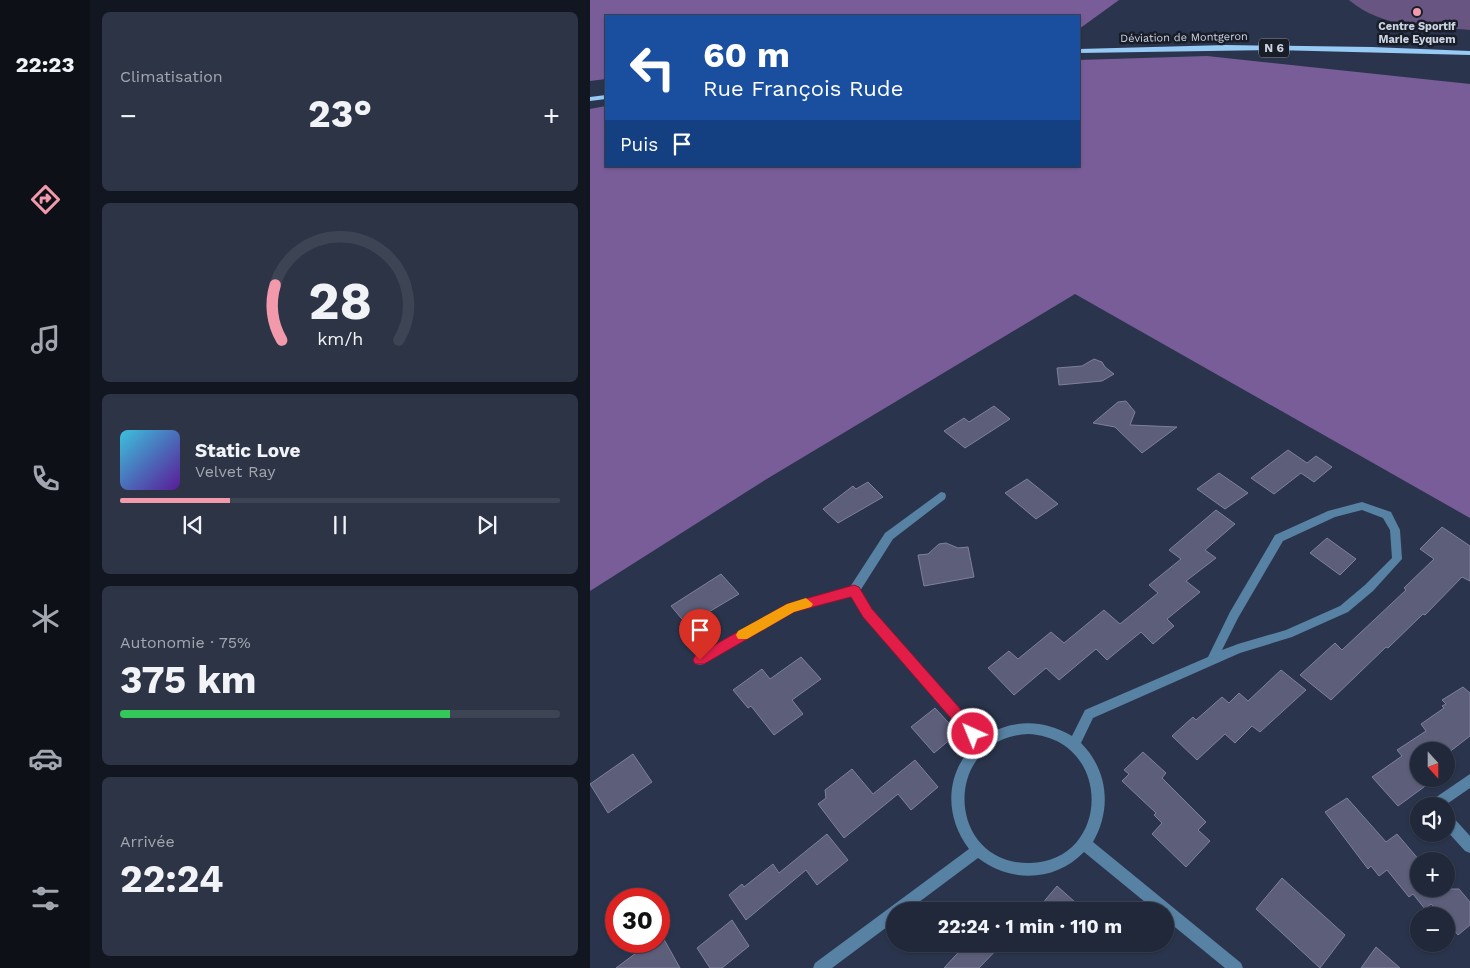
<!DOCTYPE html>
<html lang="fr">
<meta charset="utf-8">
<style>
:root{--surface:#20283a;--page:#2d3445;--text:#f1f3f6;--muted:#a2a6af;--line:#3d4454;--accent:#f29aac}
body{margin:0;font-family:"Work Sans",sans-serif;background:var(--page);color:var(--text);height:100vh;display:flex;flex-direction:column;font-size:19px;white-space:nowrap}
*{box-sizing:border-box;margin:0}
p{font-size:16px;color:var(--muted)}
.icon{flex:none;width:28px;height:28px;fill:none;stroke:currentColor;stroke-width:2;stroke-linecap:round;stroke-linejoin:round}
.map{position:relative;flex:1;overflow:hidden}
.drawer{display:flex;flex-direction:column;gap:12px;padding:12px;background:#121620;width:500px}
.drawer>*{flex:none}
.hud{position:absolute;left:15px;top:15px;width:475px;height:152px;border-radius:0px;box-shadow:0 1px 4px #0004,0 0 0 1px var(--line);background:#1a4fa0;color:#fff;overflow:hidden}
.needle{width:32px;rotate:159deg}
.controls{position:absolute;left:820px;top:742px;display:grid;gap:10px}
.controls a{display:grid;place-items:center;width:45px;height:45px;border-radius:50%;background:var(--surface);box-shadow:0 1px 4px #0004,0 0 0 1px var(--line);font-size:25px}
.speed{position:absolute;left:15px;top:888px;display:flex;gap:10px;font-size:25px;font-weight:700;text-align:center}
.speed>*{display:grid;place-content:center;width:65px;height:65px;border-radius:50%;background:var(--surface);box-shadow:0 1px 4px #0004,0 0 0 1px var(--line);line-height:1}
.speed .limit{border:8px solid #d22;background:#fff;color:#111}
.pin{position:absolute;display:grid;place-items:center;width:42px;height:42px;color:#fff;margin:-51px -21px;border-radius:50% 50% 50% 0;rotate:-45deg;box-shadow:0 0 5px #0007}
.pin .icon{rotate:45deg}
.me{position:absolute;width:55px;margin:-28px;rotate:316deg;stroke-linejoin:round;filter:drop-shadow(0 0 4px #0008)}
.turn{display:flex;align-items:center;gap:18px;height:105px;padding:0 15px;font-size:22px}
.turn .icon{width:65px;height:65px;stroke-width:2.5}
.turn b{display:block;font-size:35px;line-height:42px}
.then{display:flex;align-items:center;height:48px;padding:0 15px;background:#0003;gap:10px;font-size:19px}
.big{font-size:38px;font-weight:700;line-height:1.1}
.drawer .card{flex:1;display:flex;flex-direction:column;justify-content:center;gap:8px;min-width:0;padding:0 18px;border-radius:8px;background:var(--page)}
.drawer .dial{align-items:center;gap:0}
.dial svg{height:130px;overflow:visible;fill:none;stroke:var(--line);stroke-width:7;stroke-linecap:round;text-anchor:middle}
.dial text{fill:var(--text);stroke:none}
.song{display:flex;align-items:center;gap:15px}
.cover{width:60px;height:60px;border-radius:8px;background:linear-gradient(135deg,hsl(190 70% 55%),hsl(270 70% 35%))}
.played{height:5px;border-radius:2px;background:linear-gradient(90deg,var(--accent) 25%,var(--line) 25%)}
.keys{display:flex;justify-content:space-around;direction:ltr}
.heat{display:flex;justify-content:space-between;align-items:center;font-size:28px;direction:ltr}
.charge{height:8px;border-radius:4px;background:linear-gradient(90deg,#34c759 75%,var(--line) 0)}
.trip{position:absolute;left:296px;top:902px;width:288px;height:50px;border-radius:25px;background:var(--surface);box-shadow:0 1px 4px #0004,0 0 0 1px var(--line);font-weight:700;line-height:50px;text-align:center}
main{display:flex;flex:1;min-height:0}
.tab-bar{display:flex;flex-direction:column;width:90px;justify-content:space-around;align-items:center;background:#0d1017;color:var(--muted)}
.tab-bar .icon{width:35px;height:35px}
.tab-bar .current{color:var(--accent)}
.tab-bar b{font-size:22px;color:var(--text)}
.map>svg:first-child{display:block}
.green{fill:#695582}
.forest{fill:#795d98}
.building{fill:#5d5e7a;stroke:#7f7f9d}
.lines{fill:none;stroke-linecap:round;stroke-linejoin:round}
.street{fill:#5882a4;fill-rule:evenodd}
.primary{fill:#97caf4;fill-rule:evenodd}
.route{fill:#e11d48;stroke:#92132f}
.slow{fill:#f59e0b}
.poi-dot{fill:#f29aac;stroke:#181d28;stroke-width:2}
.labels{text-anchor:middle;stroke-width:5;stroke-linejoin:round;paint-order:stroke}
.far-poi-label{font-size:11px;font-weight:bold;fill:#ccd4e3;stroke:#181d28}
.far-street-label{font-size:11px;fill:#ccd4e3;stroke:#181d28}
.shield{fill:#181d28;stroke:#969dab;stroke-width:1}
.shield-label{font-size:12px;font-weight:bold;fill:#ccd4e3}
</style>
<main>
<nav class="tab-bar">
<b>22:23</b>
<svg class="icon current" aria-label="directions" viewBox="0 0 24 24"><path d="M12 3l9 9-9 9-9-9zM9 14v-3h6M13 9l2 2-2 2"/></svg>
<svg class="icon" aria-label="music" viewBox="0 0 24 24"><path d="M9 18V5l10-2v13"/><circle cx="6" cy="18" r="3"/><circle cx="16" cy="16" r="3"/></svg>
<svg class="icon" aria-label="phone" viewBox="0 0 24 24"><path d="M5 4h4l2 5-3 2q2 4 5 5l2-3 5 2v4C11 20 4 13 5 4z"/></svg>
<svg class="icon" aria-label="climate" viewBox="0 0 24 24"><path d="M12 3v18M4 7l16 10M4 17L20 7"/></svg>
<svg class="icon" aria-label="car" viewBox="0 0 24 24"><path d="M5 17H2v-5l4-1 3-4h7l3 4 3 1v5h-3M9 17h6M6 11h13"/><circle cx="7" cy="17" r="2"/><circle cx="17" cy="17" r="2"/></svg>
<svg class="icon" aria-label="filters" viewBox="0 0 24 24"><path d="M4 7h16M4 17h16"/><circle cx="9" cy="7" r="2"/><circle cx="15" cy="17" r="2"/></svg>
</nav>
<section class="drawer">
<div class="card"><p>Climatisation</p>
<div class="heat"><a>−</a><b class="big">23°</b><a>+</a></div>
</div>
<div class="card dial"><svg viewBox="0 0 100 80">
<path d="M14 69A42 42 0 1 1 86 69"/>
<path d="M14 69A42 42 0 0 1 10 35" stroke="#f29aac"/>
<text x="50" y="56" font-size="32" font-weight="700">28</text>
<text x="50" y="72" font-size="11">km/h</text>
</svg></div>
<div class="card">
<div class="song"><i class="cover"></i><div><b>Static Love</b><p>Velvet Ray</p></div></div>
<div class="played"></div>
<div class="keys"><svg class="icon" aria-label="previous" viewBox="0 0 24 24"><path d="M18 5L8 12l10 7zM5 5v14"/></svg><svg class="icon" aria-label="pause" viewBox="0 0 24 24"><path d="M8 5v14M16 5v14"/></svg><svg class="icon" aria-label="next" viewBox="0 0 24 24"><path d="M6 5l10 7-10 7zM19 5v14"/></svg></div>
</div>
<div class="card"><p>Autonomie · 75%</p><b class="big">375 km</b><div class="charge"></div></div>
<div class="card"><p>Arrivée</p><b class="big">22:24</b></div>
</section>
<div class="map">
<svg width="880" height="968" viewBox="0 0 880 968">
<rect width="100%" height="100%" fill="#2a354d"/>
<!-- green -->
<path class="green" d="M 759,0 L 880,0 L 880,30 C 838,26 793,29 759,0 Z"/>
<!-- forest -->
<g class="forest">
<path d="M 0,0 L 529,0 L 489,29 L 489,16 L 16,16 L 16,79 L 0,81 Z"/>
<path d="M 617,56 L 880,84 L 880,518 L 485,294 L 175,480 L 0,591 L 0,109 L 16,106 L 16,166 L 489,166 L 489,60 Z"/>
</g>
<!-- building -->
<g class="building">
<path d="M 504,359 L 512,362 L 515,367 L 524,374 L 512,381 L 469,385 L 467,368 L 492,366 Z"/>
<path d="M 536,401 L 545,412 L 540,425 L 587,427 L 552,453 L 525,427 L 503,423 L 528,402 Z"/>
<path d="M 404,406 L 420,419 L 375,448 L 354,431 L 374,418 L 379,422 Z"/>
<path d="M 698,450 L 717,463 L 726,456 L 742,467 L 724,482 L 711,473 L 684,494 L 661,478 Z"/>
<path d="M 629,473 L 658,493 L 635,509 L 607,489 Z"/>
<path d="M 437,479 L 468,504 L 446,519 L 415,493 Z"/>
<path d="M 278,482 L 293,497 L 248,523 L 233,509 L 263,486 L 266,489 Z"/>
<path d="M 626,510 L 645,524 L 615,550 L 626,558 L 596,581 L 610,592 L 577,619 L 584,626 L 563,644 L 551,632 L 517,660 L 506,649 L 469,680 L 456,668 L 424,695 L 398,668 L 419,651 L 428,659 L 461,632 L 474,643 L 514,610 L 530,624 L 568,593 L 559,585 L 591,559 L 579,550 Z"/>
<path d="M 852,527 L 880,546 L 880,581 L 872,577 L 835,615 L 833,614 L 798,648 L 796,647 L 741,700 L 710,675 L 745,643 L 752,650 L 816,590 L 814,588 L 844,559 L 830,549 Z"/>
<path d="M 737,538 L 766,559 L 750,575 L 720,553 Z"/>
<path d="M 356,543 L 368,548 L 378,547 L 384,577 L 334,586 L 328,555 L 338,554 L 349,544 Z"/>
<path d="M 131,574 L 149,594 L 97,625 L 81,606 Z"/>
<path d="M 211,657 L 231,679 L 202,700 L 213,714 L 184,735 L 161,706 L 158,708 L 143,690 L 172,669 L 180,679 Z"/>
<path d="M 691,670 L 716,690 L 670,732 L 662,726 L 645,743 L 635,734 L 607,760 L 582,736 L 603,717 L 606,720 L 632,697 L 639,703 L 649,693 L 658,701 Z"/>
<path d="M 873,687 L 880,693 L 880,736 L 858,753 L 861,757 L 856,761 L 856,751 L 829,751 L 829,779 L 833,779 L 838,784 L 808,806 L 782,777 L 812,756 L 807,750 L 836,731 L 831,724 L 854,708 L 852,706 L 856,704 L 852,700 Z"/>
<path d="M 345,708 L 368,733 L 344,753 L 321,727 Z"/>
<path d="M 553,752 L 576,773 L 572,778 L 616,822 L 608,830 L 620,841 L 596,867 L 562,834 L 572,823 L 564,815 L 566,813 L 532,781 L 539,774 L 534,770 Z"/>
<path d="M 43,754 L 62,782 L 18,813 L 0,784 Z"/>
<path d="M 325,760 L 348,787 L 321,810 L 308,794 L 254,838 L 228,804 L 236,798 L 235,790 L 262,769 L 283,794 Z"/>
<path d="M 757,798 L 796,842 L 807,834 L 830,861 L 829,889 L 869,889 L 880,902 L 880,925 L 868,935 L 856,921 L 856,916 L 852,916 L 841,904 L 835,909 L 823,894 L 819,897 L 797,870 L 789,876 L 781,866 L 778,869 L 735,812 Z"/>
<path d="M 237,834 L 258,860 L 227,885 L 216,870 L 156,920 L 139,895 L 152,884 L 154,887 L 183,864 L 189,873 Z"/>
<path d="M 692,878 L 755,935 L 730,968 L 666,909 Z"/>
<path d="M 467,886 L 495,911 L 446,911 Z"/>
<path d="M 142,920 L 159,946 L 132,968 L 120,968 L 107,948 Z"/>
<path d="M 71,934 L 90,968 L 26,968 L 62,941 L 69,941 Z"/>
<path d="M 376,944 L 412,944 L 389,968 L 354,968 Z"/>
<path d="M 786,947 L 810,968 L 771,968 Z"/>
</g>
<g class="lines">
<!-- street -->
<g class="street">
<path d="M 351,492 L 355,493 L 356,496 L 355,499 L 303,539 L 270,591 L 282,610 L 394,736 C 423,719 453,719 482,736 L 495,710 L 618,657 L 640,612 L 685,535 L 738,511 L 772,502 L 801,512 L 810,530 L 812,559 L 783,591 L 758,612 L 702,637 L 650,653 L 503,718 L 491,743 C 518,770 522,809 503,842 L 651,963 L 653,968 L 635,968 L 575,919 L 575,911 L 566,911 L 494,852 C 465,882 421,883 388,858 L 317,911 L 305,911 L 305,921 L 242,968 L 223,968 L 225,963 L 379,849 C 354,816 355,773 385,744 L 274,616 L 261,596 L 204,612 L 114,664 L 110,665 L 106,664 L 104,660 L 106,656 L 197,605 L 260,587 L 295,533 ZM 772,510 L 793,518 L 800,530 L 802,558 L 775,585 L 750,606 L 696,630 L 648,644 L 632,650 L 648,618 L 693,541 L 745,517 ZM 438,734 C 523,738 522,861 440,863 C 355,865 351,738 438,734 Z"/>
<path d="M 880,774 L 880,788 L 854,806 L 838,806 L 839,802 Z"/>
<path d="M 856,814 L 861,815 L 880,836 L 880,853 L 875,851 L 856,830 Z"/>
</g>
<!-- primary -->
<g class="primary">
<path d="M 636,45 L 782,47 L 880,51 L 880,55 L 684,50 L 489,53 L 489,49 Z"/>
<path d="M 16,95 L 16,99 L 0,101 L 0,97 Z"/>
</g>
</g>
<!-- route -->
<path class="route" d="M 264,585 L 269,587 L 282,609 L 388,729 L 390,734 L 388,738 L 383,740 L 378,738 L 273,617 L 261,597 L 204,612 L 114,664 L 105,664 L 103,660 L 105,656 L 197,604 Z"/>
<!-- slow -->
<path class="slow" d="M 216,598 L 223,604 L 221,607 L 204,612 L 157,639 L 148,639 L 146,635 L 148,631 L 197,604 Z"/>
<!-- markers -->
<circle class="poi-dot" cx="827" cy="12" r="5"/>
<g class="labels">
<!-- far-poi labels -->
<g class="far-poi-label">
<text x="827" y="30">Centre Sportif<tspan x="827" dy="13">Marie Eyquem</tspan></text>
</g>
<!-- far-street labels -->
<g class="far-street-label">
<text transform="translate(594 37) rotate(-1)" y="4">Déviation de Montgeron</text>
</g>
<!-- shield labels -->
<rect class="shield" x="669" y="38.5" width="30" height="19" rx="4"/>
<g class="shield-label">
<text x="684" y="52">N 6</text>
</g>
</g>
</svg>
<div class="controls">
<a><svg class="needle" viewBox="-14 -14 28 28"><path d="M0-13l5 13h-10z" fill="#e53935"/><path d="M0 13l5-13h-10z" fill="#a2a6af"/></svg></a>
<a><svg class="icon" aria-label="sound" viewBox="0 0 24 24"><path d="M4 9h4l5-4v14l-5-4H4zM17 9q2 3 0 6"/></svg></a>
<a>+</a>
<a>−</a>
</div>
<div class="speed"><div class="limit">30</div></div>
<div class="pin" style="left:110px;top:660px;background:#d93025"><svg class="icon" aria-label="arrive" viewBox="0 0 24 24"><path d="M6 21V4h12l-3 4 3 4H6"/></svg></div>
<svg class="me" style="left:383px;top:734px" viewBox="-20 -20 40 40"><circle r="17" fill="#e11d48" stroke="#fff" stroke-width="3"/><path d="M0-11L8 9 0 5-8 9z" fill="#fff"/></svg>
<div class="trip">22:24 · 1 min · 110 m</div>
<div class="hud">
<div class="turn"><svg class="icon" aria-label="left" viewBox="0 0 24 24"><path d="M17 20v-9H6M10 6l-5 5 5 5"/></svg><div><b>60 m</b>Rue François Rude</div></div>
<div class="then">Puis<svg class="icon" aria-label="arrive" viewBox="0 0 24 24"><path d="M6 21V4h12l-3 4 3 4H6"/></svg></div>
</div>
</div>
</main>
